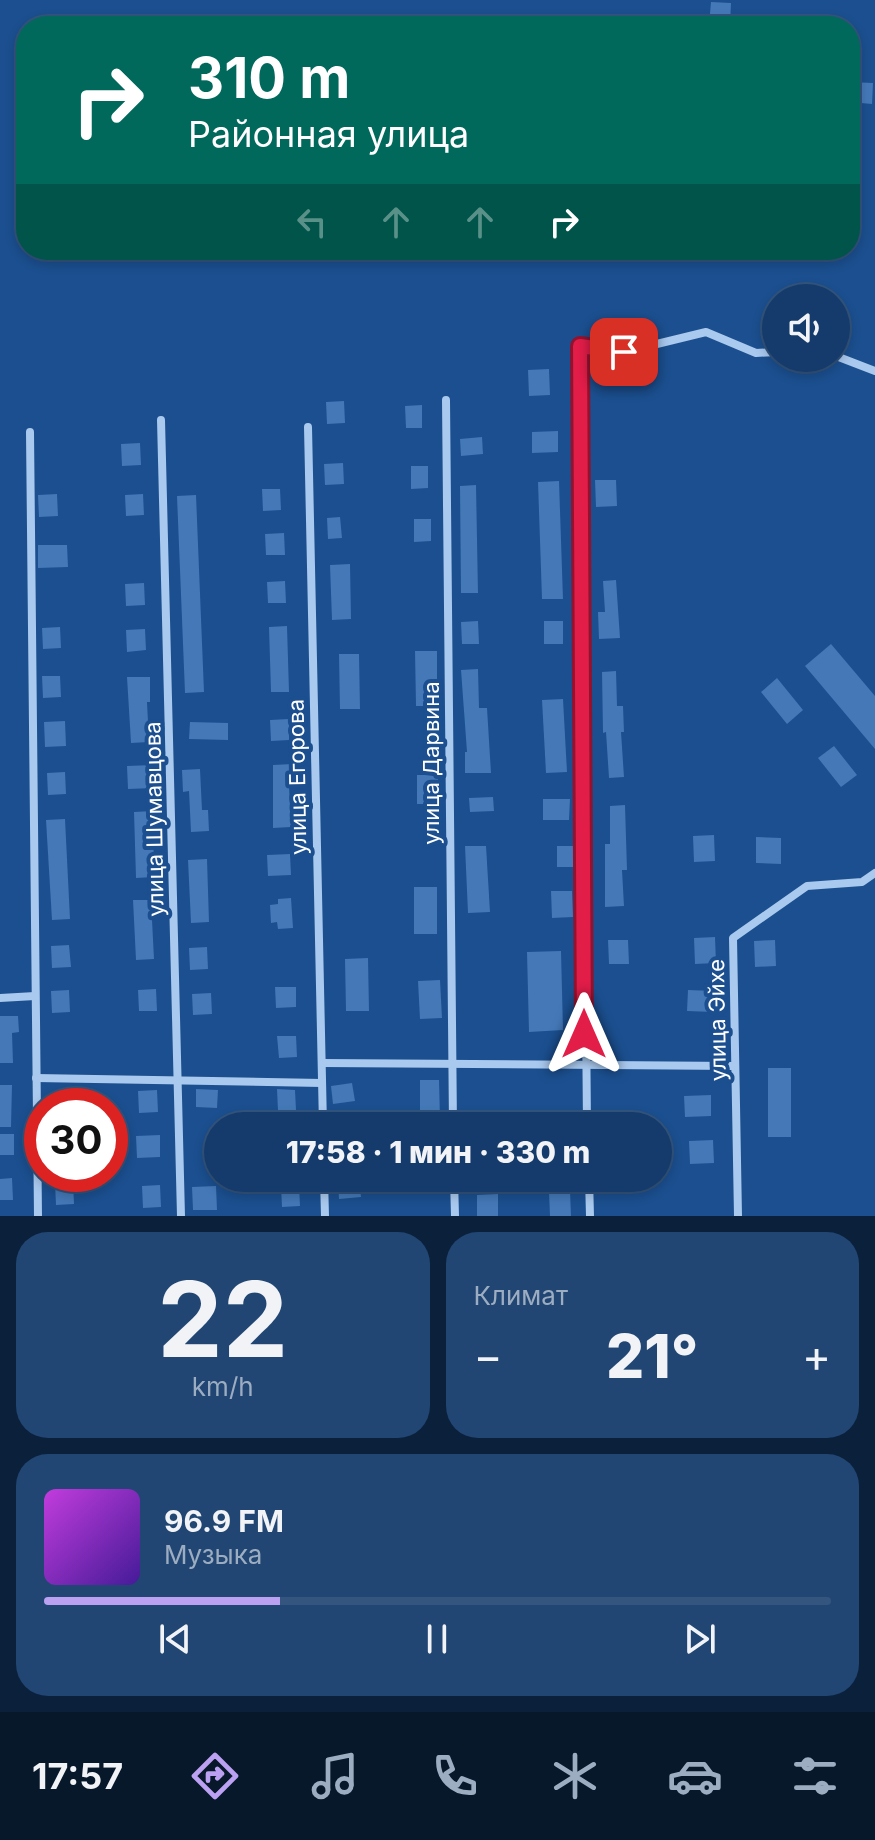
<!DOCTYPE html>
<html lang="ru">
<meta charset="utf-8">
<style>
:root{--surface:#143b6b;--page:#214673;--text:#f1f3f6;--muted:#9dadc1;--line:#33557e;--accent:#bca0f2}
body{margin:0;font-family:Inter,sans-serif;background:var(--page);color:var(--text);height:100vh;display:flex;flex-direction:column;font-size:30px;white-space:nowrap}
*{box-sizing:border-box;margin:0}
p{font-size:26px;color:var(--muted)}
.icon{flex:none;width:44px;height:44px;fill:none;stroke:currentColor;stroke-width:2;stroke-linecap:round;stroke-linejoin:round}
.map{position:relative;height:1216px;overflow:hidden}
.details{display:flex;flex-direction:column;gap:16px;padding:16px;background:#0b203b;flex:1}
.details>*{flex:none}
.top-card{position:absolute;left:16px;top:16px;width:844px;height:244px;border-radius:32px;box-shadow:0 4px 12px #0003,0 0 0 2px var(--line);background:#00695c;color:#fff;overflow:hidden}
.fabs{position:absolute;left:762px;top:284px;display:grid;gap:16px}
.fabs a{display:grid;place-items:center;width:88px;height:88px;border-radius:50%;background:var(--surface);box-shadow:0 4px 12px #0003,0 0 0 2px var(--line);font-size:40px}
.speed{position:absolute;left:24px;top:1088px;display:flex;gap:16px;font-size:40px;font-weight:700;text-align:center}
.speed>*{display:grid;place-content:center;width:104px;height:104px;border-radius:50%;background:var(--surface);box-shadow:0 4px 12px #0003,0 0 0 2px var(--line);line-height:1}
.speed .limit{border:12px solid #d22;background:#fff;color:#111}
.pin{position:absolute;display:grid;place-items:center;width:68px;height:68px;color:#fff;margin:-34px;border-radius:16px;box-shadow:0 4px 12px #0006}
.me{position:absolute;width:88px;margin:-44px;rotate:0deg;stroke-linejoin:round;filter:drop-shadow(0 0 6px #0008)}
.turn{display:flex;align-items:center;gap:28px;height:168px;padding:0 40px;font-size:36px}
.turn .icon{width:104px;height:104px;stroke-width:2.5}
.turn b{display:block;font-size:56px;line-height:68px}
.lanes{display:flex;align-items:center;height:76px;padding:0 40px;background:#0003;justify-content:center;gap:40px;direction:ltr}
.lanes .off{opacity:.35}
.big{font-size:60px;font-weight:800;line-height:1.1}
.details .card{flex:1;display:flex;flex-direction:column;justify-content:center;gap:12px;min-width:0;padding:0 28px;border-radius:32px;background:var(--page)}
.details .dial{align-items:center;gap:0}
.dial b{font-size:104px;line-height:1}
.song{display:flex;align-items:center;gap:24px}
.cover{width:96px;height:96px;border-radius:12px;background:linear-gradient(135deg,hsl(290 70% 55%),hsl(260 70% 35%))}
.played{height:8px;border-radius:4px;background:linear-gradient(90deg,var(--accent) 30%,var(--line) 30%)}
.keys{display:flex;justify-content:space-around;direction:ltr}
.heat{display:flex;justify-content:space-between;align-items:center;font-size:44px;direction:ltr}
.details .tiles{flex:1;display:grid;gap:16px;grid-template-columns:1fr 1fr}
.card:last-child{grid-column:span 2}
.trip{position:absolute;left:204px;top:1112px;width:468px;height:80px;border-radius:40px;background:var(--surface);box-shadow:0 4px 12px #0003,0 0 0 2px var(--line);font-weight:800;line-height:80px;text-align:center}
.dock{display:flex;height:128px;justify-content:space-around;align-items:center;background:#08182b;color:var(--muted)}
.dock .icon{width:56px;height:56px}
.dock .active{color:var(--accent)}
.dock b{font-size:36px;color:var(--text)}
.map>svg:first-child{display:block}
.building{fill:#4478b7}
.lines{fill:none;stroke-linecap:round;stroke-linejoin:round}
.minor{stroke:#a9c9ee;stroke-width:8}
.route-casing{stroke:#92132f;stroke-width:20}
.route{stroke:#e11d48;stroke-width:14}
.labels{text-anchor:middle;stroke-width:8;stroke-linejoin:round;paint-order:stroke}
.street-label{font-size:22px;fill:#fff;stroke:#1b4f8f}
</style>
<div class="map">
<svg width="875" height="1216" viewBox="0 0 875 1216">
<rect width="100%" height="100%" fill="#1b4f8f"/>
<!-- building -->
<g class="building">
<path d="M 711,2 L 731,3 L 730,26 L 709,25 Z"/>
<path d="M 850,82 L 873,83 L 872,104 L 850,102 Z"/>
<path d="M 549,369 L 550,395 L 529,396 L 528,370 Z"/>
<path d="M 344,401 L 345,423 L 327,424 L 326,402 Z"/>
<path d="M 422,405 L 422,428 L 406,428 L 405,406 Z"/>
<path d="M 558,431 L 558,452 L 532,453 L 532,432 Z"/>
<path d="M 482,437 L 483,454 L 461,456 L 460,439 Z"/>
<path d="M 140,443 L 141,465 L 122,466 L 121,444 Z"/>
<path d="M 343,463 L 344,484 L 325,485 L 324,464 Z"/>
<path d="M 411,466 L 428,466 L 428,488 L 411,489 Z"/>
<path d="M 595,480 L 616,480 L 617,506 L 596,507 Z"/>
<path d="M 559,481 L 563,599 L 542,599 L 538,482 Z"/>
<path d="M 476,485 L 478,593 L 461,593 L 460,486 Z"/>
<path d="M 262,489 L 280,489 L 281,510 L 263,511 Z"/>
<path d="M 57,494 L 58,516 L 39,517 L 38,495 Z"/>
<path d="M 143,494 L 144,515 L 126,516 L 125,495 Z"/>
<path d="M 196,495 L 204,692 L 185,693 L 177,496 Z"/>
<path d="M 340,517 L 342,538 L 328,539 L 327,518 Z"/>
<path d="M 414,519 L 431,519 L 431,541 L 414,542 Z"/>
<path d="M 284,533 L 285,555 L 266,555 L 265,534 Z"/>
<path d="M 38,545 L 67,545 L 68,567 L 38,568 Z"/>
<path d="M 350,564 L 351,619 L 332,620 L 330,565 Z"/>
<path d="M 616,580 L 620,638 L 599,639 L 598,612 L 605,612 L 603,581 Z"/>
<path d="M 285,581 L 286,603 L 268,603 L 267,582 Z"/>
<path d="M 144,583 L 145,605 L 126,606 L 125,584 Z"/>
<path d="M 478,621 L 479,644 L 462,644 L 461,622 Z"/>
<rect x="544" y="621" width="19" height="23"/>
<path d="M 287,626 L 289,692 L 271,692 L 269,627 Z"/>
<path d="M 60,627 L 61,648 L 43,649 L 42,628 Z"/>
<path d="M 145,629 L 146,650 L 127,652 L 126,630 Z"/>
<path d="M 831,644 L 875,696 L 875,749 L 805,666 Z"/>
<path d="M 415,651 L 437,651 L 437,706 L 416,706 Z"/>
<path d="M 339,654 L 359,654 L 360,709 L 340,709 Z"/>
<path d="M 478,669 L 479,708 L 487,708 L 491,773 L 465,773 L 465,752 L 467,752 L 461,670 Z"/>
<path d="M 616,671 L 617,706 L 623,706 L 624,732 L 621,732 L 624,777 L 609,778 L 606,732 L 603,733 L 602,672 Z"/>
<path d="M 42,676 L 60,676 L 61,697 L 43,698 Z"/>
<path d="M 127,677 L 150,677 L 150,702 L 147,702 L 149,742 L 131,743 Z"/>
<path d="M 777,678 L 803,710 L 787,724 L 761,692 Z"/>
<path d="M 563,699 L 567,772 L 546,773 L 542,700 Z"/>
<path d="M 289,719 L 289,740 L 271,741 L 270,720 Z"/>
<path d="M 65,721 L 66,746 L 45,747 L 44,722 Z"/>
<path d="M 190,722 L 228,723 L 228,740 L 189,739 Z"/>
<path d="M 834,746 L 857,775 L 841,787 L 818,758 Z"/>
<path d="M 292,764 L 292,785 L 289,786 L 291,827 L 273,828 L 273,765 Z"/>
<path d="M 153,765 L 154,788 L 128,789 L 127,766 Z"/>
<path d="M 200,769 L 202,810 L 208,810 L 209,831 L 191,832 L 189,791 L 183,792 L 182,770 Z"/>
<path d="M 65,772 L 66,794 L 48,795 L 47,773 Z"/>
<rect x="417" y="775" width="21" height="29"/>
<path d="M 493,797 L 494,811 L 470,812 L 469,798 Z"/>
<path d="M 543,799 L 570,799 L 569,820 L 543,820 Z"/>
<path d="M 625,805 L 627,870 L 622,870 L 624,906 L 605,907 L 605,844 L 610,844 L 610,806 Z"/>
<path d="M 153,811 L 154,877 L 136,878 L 134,812 Z"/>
<path d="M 65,819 L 70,919 L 52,920 L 46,820 Z"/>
<path d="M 714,835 L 715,861 L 694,862 L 693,836 Z"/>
<path d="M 756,837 L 781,838 L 781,864 L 756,863 Z"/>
<path d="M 465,846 L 486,846 L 490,912 L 468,913 Z"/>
<path d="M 557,846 L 577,846 L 578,867 L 557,867 Z"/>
<path d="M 290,854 L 291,875 L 268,876 L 267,855 Z"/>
<path d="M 207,859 L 209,922 L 191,923 L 188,860 Z"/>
<rect x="414" y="887" width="23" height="47"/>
<path d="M 551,891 L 572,891 L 573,917 L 552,918 Z"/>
<path d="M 291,898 L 293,928 L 278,929 L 277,922 L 271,923 L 270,905 L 278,904 L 278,899 Z"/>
<path d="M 133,900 L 151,900 L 154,959 L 136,960 Z"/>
<path d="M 715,937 L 716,963 L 695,964 L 694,938 Z"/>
<path d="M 608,940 L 628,940 L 629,964 L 609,964 Z"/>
<path d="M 775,940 L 776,966 L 755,967 L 754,941 Z"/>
<path d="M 69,945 L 71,967 L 52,968 L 51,946 Z"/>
<path d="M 207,947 L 208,969 L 190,970 L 189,948 Z"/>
<path d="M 561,951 L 563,1030 L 529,1032 L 527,952 Z"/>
<path d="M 368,958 L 369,1011 L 346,1011 L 345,959 Z"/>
<path d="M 440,980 L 442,1018 L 420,1019 L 418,981 Z"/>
<path d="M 275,987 L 296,987 L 296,1007 L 276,1008 Z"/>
<path d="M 156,989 L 157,1011 L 139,1011 L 138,990 Z"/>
<path d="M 69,990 L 70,1012 L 52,1013 L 51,991 Z"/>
<path d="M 688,990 L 714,991 L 713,1012 L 687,1011 Z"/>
<path d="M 211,993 L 212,1014 L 193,1015 L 192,994 Z"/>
<path d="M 0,1016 L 18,1016 L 19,1032 L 12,1033 L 13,1063 L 0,1063 Z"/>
<path d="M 277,1036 L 296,1036 L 297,1057 L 279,1058 Z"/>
<rect x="768" y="1068" width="23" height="69"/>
<path d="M 420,1080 L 439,1080 L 440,1119 L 420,1119 Z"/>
<path d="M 352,1083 L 355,1101 L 333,1104 L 331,1086 Z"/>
<path d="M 0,1085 L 12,1085 L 11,1127 L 0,1127 Z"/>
<path d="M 196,1089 L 218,1090 L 217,1108 L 196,1107 Z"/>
<path d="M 277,1089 L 295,1090 L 296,1110 L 278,1111 Z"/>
<path d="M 157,1090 L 158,1112 L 139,1113 L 138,1091 Z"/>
<rect x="56" y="1092" width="21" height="14"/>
<path d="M 711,1095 L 711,1116 L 685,1117 L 684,1096 Z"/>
<rect x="0" y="1134" width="14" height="21"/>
<path d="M 160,1135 L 160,1157 L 137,1158 L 136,1136 Z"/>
<path d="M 713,1140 L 714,1163 L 690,1164 L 689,1141 Z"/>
<path d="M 12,1178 L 13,1200 L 0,1200 L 0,1179 Z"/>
<rect x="421" y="1178" width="19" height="15"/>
<path d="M 359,1179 L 361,1197 L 339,1199 L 338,1181 Z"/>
<path d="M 73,1182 L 74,1204 L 56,1205 L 55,1183 Z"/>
<path d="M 160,1185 L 161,1207 L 143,1208 L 142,1186 Z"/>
<path d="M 299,1185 L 300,1206 L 282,1207 L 281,1186 Z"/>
<path d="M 216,1186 L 217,1210 L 193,1210 L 192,1187 Z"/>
<path d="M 570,1191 L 571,1216 L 550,1216 L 549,1192 Z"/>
<path d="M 498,1194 L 498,1216 L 477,1216 L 477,1195 Z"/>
</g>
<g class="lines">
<!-- minor -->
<g class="minor">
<path d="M 836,356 L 875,371"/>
<path d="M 446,400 L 453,1126"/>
<path d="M 161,420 L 181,1216"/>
<path d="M 308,427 L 323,1126"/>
<path d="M 30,432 L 38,1216"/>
<path d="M 0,998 L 35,996"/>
<path d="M 322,1063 L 735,1066"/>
<path d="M 36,1078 L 322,1083"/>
<path d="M 587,1126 L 580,346 L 624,352 L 706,332 L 756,353 L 776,352"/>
<path d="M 324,1178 L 325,1216"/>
<path d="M 454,1178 L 455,1216"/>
<path d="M 589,1178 L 590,1216"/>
<path d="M 738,1216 L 733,938 L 807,886 L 862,882 L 875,873"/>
</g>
</g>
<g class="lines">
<defs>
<path id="route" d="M 584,1034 L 580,346 L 624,352"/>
</defs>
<!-- route casing -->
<use href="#route" class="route-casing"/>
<!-- route -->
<use href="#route" class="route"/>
</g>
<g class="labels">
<!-- street labels -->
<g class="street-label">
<text transform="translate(431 763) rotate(-90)" y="8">улица Дарвина</text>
<text transform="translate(297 777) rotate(-91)" y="8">улица Егорова</text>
<text transform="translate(154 819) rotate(-91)" y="8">улица Шумавцова</text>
<text transform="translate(717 1020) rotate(-91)" y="8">улица Эйхе</text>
</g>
</g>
</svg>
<div class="fabs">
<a><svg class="icon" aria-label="sound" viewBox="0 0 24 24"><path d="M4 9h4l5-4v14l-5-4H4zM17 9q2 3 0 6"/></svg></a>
</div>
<div class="speed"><div class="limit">30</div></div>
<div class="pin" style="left:624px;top:352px;background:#d93025"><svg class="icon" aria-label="arrive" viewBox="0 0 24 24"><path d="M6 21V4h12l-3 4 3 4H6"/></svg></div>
<svg class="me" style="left:584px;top:1034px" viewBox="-20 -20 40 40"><path d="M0-17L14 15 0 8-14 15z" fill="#e11d48" stroke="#fff" stroke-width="4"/></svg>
<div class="trip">17:58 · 1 мин · 330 m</div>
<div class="top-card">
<div class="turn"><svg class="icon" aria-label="right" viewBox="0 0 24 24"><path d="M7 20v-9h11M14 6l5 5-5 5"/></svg><div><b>310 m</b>Районная улица</div></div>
<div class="lanes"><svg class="icon off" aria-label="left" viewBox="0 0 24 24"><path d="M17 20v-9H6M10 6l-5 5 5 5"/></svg><svg class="icon off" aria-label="ahead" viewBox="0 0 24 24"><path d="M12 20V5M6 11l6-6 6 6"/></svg><svg class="icon off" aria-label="ahead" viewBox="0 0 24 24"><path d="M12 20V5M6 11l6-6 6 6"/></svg><svg class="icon" aria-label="right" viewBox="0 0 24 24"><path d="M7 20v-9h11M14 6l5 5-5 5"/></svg></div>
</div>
</div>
<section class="details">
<div class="tiles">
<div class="card dial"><b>22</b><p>km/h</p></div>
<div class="card"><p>Климат</p>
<div class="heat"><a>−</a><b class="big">21°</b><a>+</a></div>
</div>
<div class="card">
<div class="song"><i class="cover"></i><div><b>96.9 FM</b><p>Музыка</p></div></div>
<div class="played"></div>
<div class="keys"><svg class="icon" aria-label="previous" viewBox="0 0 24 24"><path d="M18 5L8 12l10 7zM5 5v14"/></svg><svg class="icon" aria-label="pause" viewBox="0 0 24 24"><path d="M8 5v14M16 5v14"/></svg><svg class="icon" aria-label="next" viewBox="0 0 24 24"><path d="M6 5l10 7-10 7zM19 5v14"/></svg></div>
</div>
</div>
</section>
<nav class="dock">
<b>17:57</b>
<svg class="icon active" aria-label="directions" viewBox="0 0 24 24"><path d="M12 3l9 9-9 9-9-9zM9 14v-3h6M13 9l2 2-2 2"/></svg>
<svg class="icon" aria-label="music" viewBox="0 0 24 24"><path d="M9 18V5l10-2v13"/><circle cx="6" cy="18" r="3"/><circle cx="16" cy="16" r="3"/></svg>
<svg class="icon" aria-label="phone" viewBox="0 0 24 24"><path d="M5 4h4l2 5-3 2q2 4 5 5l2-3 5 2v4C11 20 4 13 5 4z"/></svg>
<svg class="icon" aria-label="climate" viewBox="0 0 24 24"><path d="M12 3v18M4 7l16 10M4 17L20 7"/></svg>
<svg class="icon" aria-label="car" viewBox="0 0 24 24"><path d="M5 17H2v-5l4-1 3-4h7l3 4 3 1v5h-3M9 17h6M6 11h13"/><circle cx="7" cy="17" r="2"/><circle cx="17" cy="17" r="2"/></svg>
<svg class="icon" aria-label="filters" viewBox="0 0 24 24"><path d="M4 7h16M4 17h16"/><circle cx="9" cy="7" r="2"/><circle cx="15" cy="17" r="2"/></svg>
</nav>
